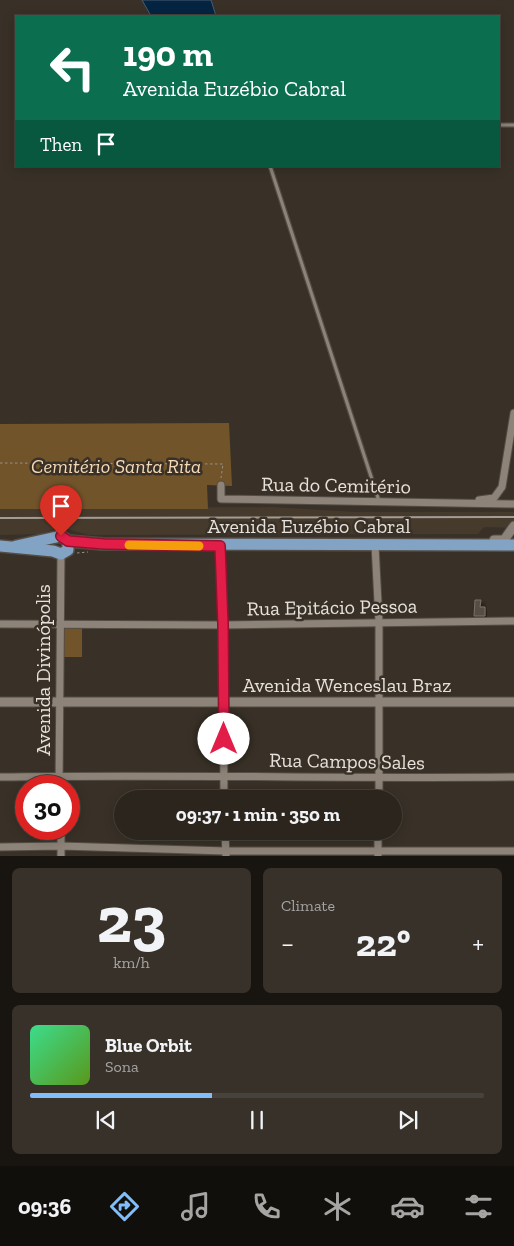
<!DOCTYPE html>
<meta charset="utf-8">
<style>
:root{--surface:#2b251d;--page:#37312a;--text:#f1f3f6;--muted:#a6a5a4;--line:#47423b;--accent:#81bdfa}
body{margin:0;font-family:"Zilla Slab",serif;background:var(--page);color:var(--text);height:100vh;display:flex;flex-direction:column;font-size:19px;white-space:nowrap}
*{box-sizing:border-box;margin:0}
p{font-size:16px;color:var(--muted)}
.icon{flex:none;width:28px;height:28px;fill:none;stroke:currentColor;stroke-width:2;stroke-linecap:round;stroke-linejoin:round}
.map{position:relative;height:856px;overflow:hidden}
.panel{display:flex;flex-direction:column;gap:12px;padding:12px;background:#181410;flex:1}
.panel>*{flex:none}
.top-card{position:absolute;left:15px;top:15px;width:485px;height:152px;border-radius:0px;box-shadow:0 2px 12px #0003,0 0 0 1px var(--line);background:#0b6e4f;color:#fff;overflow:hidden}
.speed{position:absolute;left:15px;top:775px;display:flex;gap:10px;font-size:25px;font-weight:700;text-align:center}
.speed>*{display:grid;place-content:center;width:65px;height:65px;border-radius:50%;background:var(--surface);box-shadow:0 2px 12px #0003,0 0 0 1px var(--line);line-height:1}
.speed .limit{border:8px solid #d22;background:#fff;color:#111}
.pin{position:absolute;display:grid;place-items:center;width:42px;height:42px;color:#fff;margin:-51px -21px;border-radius:50% 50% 50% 0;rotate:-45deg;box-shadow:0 0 5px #0007}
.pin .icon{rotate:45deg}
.me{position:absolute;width:55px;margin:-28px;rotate:0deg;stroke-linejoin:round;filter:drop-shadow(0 0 4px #0008)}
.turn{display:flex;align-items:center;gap:18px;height:105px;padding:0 25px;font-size:22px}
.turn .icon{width:65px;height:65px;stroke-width:2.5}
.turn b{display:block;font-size:35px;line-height:42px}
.then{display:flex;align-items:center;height:48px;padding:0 25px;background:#0003;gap:10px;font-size:19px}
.big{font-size:38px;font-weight:800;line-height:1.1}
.panel .widget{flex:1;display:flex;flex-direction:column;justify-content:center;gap:8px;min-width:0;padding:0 18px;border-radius:8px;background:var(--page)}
.panel .dial{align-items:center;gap:0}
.dial b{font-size:65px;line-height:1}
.song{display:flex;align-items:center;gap:15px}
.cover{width:60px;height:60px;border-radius:8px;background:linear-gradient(135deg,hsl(150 70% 55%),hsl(90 70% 35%))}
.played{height:5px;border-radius:2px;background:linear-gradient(90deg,var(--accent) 40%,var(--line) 40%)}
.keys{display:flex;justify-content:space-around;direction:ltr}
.heat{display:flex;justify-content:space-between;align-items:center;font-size:28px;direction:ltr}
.panel .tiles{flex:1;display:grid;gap:12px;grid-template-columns:1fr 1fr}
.widget:last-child{grid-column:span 2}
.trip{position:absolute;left:114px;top:790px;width:288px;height:50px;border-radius:25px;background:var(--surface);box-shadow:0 2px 12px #0003,0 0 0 1px var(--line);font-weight:800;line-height:50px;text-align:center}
.tabs{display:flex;height:80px;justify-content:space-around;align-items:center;background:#110f0c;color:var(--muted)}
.tabs .icon{width:35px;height:35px}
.tabs .active{color:var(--accent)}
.tabs b{font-size:22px;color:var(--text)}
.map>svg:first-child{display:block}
.built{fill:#463a2c}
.green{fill:#72542b}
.water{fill:#042442;stroke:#485d70}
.building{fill:#574e44;stroke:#7a7166;filter:url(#shadow)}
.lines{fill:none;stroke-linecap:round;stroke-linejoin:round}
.service-casing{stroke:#534d45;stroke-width:5.5}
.minor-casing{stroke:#534d45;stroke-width:9}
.tertiary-casing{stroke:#534d45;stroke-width:11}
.primary-casing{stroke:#534d45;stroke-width:14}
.path{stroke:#969088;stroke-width:1;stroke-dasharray:2.5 2.5;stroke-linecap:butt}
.service{stroke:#8d8378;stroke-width:3}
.minor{stroke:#8d8378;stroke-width:7}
.tertiary{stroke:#8d8378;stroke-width:9}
.primary{stroke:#83a3c4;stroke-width:11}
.rail{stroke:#a39d95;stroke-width:2}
.route-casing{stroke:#92132f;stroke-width:12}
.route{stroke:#e11d48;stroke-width:9}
.slow{stroke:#f59e0b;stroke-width:9}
.labels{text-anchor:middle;stroke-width:5;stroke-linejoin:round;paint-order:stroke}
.park-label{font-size:20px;font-style:italic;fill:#f6d9b5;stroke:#393127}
.street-label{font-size:20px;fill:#e6e1db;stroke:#393127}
</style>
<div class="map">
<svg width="514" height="856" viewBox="0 0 514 856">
<defs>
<filter id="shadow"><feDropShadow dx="2.5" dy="4" stdDeviation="2.5" flood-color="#0009"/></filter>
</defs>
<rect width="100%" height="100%" fill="#393127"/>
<!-- built -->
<path class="built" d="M 272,507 L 355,512 L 514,512 L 514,528 L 484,527 L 478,534 L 89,535 L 67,529 L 55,529 L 40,534 L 0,535 L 0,509 Z"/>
<!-- green -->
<g class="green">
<path d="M 229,423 L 232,486 L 207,485 L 208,509 L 0,509 L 0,424 Z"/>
<rect x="62" y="626" width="20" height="31"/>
</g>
<!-- water -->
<path class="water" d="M 142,0 L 211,0 L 216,16 L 151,16 Z"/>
<!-- building -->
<path class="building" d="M 475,600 L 481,600 L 480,607 L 485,607 L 485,616 L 474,616 Z"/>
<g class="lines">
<defs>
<g id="service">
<path d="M 499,125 L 514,125"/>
<path d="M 270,166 L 379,501"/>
</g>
<g id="minor">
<path d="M 221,485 L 221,499 L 514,504"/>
<path d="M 479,500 L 494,498 L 502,487 L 514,413"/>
<path d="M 375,545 L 379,622 L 379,799"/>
<path d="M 219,546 L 223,625 L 224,799"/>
<path d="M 0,624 L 223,625 L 514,621"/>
<path d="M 0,777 C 171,774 343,779 514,777"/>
<path d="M 59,786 L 61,554"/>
<path d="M 61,829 L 61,856"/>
<path d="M 225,831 L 226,856"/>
<path d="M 0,847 L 61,846 L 226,851 L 514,851"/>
<path d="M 378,856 L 378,831"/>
</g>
<g id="tertiary">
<path d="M 494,540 L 504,540 L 514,526"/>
<path d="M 0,702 L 514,702"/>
</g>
<g id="primary">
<path d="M 0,546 L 53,551 L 61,554 L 68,550 L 68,541"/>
<path d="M 16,546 L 61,536 L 68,541 L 103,544 L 514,545"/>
</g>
</defs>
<!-- service casing -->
<use href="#service" class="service-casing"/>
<!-- minor casing -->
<use href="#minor" class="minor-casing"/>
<!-- tertiary casing -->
<use href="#tertiary" class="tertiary-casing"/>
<!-- primary casing -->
<use href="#primary" class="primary-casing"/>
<!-- path -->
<g class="path">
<path d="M 0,463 L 223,464 L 221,478"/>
<path d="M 77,553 L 88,552"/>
</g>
<!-- service -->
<use href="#service" class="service"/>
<!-- minor -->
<use href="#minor" class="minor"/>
<!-- tertiary -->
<use href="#tertiary" class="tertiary"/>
<!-- primary -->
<use href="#primary" class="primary"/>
<!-- rail -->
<path class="rail" d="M 0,518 L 514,517"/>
</g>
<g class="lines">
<defs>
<path id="route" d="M 61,536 L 68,541 L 104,544 L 220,546 L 223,624 L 224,739"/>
</defs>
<!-- route casing -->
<use href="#route" class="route-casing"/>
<!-- route -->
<use href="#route" class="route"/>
<!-- slow -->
<path class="slow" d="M 129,545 L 199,546"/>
</g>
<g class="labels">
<!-- park labels -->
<g class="park-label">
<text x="116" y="473">Cemitério Santa Rita</text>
</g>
<!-- street labels -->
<g class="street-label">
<text transform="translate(336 485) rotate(1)" y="7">Rua do Cemitério</text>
<text x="309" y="533">Avenida Euzébio Cabral</text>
<text transform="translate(332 607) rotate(-1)" y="7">Rua Epitácio Pessoa</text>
<text transform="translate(43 670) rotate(-90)" y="7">Avenida Divinópolis</text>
<text x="347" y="692">Avenida Wenceslau Braz</text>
<text transform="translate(347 761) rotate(1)" y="7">Rua Campos Sales</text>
</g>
</g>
</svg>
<div class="speed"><div class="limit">30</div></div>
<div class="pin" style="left:61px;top:536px;background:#d93025"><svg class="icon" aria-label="arrive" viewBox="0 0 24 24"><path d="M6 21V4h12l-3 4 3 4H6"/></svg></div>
<svg class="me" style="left:224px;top:739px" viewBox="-20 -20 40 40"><circle r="19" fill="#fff"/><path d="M0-13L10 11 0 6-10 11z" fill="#e11d48"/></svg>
<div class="trip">09:37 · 1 min · 350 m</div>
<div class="top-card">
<div class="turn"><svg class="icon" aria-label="left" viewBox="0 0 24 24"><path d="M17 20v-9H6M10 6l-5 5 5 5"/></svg><div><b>190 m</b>Avenida Euzébio Cabral</div></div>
<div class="then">Then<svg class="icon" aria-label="arrive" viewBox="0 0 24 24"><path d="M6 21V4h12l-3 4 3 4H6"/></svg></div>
</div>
</div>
<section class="panel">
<div class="tiles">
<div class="widget dial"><b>23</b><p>km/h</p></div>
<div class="widget"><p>Climate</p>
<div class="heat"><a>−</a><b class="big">22°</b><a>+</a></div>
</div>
<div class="widget">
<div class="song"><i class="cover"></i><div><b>Blue Orbit</b><p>Sona</p></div></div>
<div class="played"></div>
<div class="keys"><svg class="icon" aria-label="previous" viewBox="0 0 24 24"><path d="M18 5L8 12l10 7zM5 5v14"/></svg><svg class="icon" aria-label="pause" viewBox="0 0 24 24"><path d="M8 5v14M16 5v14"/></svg><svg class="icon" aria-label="next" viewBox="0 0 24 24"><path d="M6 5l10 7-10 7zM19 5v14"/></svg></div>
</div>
</div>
</section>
<nav class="tabs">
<b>09:36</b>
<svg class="icon active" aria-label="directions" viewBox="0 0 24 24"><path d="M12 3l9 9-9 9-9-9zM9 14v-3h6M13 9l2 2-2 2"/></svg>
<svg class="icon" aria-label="music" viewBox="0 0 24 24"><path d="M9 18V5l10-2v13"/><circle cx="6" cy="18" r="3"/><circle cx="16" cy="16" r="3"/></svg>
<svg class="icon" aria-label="phone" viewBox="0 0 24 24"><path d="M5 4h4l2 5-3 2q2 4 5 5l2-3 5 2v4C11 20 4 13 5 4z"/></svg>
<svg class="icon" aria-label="climate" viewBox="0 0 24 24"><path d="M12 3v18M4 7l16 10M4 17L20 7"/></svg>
<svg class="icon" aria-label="car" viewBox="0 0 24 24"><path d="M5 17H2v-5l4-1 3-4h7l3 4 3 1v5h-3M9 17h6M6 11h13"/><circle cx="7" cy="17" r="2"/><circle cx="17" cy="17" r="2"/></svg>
<svg class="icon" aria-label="filters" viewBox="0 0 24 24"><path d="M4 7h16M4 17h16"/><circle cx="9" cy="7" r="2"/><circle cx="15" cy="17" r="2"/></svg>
</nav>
